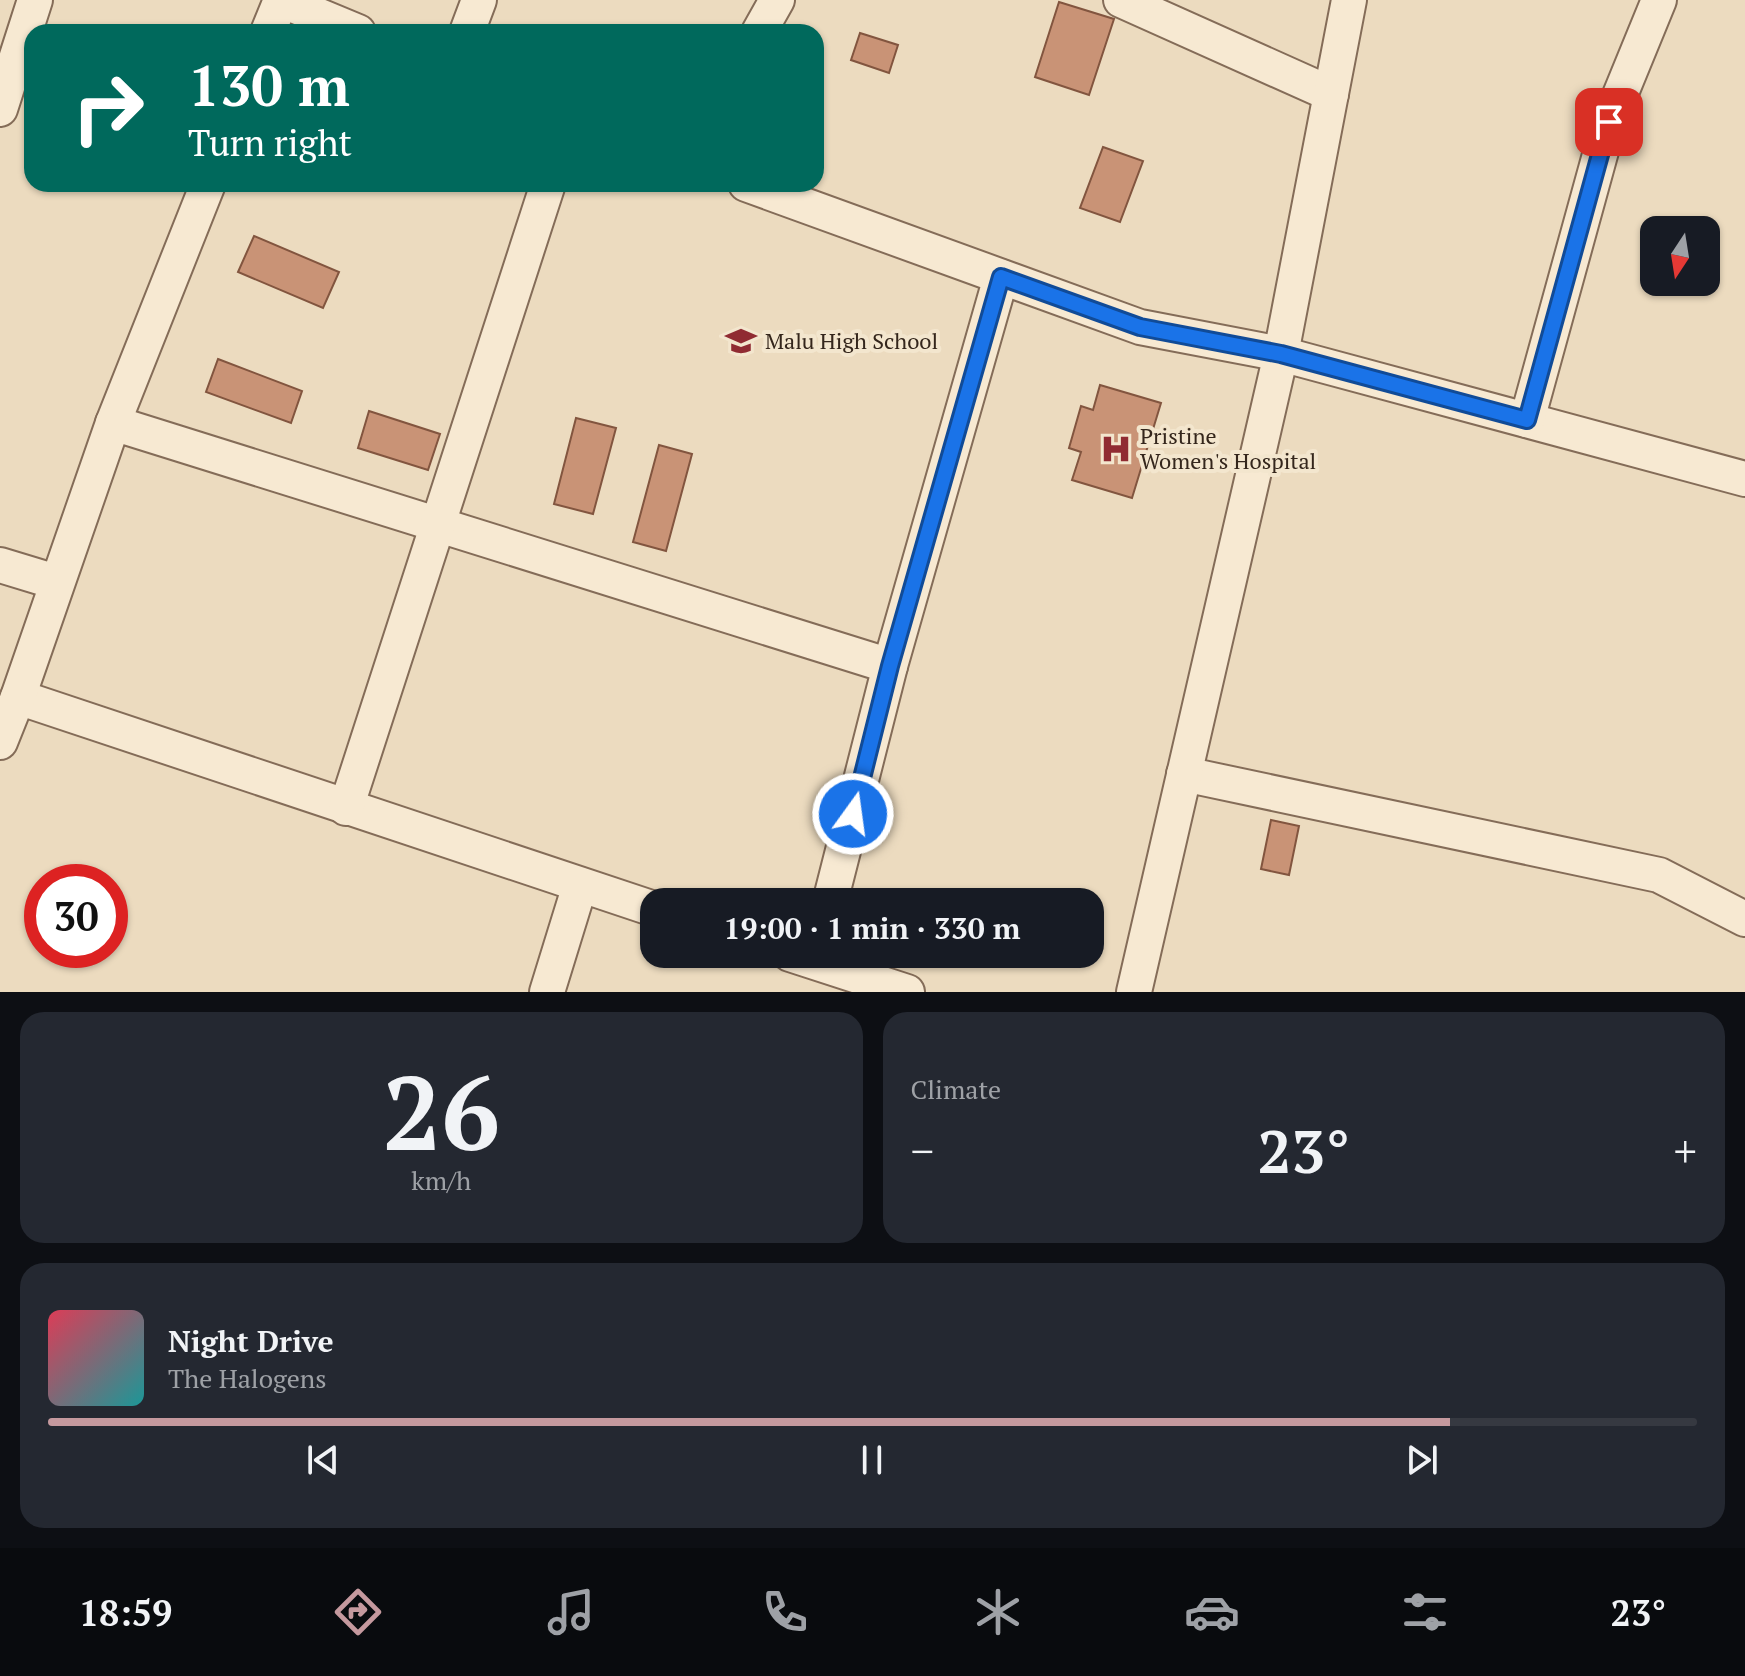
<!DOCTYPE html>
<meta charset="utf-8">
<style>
:root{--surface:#171b24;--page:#242831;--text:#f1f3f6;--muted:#9ea1a6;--line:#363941;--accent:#c5999e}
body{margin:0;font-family:"PT Serif",serif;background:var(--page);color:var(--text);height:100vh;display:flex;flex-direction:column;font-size:30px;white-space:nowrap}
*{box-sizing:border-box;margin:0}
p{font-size:26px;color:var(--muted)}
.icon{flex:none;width:44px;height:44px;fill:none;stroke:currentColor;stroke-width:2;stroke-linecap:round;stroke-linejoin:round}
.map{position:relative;height:992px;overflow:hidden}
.sheet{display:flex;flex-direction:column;gap:20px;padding:20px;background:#0d0f14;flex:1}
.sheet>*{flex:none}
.banner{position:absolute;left:24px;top:24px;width:800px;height:168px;border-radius:24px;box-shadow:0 2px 6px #0004;background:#00695c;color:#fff;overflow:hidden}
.needle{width:52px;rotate:192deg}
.buttons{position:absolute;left:1640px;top:216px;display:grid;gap:16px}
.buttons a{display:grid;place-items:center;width:80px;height:80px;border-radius:16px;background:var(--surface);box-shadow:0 2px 6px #0004;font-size:40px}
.speed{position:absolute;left:24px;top:864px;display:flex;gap:16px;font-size:40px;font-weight:700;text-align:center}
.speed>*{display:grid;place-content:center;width:104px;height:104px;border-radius:50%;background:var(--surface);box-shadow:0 2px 6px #0004;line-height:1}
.speed .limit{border:12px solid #d22;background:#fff;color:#111}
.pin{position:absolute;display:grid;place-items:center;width:68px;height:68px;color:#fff;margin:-34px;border-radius:16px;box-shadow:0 4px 12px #0006}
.me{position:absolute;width:88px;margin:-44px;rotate:14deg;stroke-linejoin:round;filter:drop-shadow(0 0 6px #0008)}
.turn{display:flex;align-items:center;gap:28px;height:168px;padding:0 32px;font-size:36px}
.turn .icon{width:104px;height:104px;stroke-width:2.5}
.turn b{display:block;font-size:56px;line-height:68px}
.big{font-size:60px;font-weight:700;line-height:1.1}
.sheet .widget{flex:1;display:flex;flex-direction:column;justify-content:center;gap:12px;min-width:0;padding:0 28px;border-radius:24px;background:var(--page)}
.sheet .dial{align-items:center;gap:0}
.dial b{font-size:104px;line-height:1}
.song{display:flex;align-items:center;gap:24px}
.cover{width:96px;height:96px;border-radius:12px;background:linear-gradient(135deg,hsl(350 70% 55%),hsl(180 70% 35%))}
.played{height:8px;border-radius:4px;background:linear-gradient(90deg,var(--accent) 85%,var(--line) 85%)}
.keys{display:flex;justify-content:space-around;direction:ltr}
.heat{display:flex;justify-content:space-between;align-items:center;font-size:44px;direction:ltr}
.sheet .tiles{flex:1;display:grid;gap:20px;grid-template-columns:1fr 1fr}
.widget:last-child{grid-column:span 2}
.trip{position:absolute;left:640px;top:888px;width:464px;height:80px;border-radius:24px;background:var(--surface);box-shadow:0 2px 6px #0004;font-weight:700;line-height:80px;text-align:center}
.tabs{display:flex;height:128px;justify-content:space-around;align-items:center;background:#090b0e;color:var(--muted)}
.tabs .icon{width:56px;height:56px}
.tabs .active{color:var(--accent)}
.tabs b{font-size:36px;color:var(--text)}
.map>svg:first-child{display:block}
.building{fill:#c99376;stroke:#82553f;stroke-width:2}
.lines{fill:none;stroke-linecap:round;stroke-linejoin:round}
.minor-casing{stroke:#846c58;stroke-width:38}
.minor{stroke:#f7e9d2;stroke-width:34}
.route-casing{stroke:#114b97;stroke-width:20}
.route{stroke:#1a73e8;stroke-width:14}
.labels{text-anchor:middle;stroke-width:8;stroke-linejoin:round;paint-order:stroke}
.poi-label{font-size:22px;fill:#34261c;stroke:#f3e6ce;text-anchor:start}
</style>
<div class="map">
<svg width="1745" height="992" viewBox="0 0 1745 992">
<rect width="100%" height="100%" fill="#ecdbbf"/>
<!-- building -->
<g class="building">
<path d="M 1059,2 L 1114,19 L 1089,95 L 1035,77 Z"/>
<path d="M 860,33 L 898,45 L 889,73 L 851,60 Z"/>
<path d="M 1103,147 L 1143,161 L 1120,222 L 1080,208 Z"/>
<path d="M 254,236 L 339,272 L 323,308 L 238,272 Z"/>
<path d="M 218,359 L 302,391 L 291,423 L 206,392 Z"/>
<path d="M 1100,385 L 1161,403 L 1132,498 L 1072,480 L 1081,452 L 1069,448 L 1081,406 L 1093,410 Z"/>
<path d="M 369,411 L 440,434 L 428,470 L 358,448 Z"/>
<path d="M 576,418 L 616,428 L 593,514 L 554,504 Z"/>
<path d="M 659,445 L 692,454 L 666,551 L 633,542 Z"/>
<path d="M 1271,820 L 1299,826 L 1289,875 L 1261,869 Z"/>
</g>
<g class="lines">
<defs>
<g id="minor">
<path d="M 281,0 L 358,32"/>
<path d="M 1121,0 L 1331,94"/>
<path d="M 268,32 L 281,0"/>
<path d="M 467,32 L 479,0"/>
<path d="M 759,32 L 777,0"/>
<path d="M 0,109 L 35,0"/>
<path d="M 746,184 L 1140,327 L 1281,354 L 1745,479"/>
<path d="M 1527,420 L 1609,122 L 1659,0"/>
<path d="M 113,423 L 890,666 L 830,902"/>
<path d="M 0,565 L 56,582"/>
<path d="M 890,666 L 1001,277"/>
<path d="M 18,697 L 654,909"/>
<path d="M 0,742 L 18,697 L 113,423 L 208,184"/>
<path d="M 1184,774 L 1659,875 L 1745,919"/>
<path d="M 346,808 L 548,184"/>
<path d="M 790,954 L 907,992"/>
<path d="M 547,992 L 580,885"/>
<path d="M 1134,992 L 1281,354 L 1349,0"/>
</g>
</defs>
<!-- minor casing -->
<use href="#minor" class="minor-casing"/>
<!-- minor -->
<use href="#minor" class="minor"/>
</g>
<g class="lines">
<defs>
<path id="route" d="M 853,814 L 890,666 L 1001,277 L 1140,327 L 1281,354 L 1527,420 L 1609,122"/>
</defs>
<!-- route casing -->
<use href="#route" class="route-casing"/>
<!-- route -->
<use href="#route" class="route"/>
</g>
<!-- icons -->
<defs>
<symbol id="school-bare" viewBox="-9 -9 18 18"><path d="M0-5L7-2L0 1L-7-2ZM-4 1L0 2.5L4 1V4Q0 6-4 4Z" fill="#902b32" stroke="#f3e6ce" stroke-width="2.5" paint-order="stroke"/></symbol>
<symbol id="hospital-bare" viewBox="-9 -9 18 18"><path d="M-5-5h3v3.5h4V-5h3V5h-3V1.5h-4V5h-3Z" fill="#902b32" stroke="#f3e6ce" stroke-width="2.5" paint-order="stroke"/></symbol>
</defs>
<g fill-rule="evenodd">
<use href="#school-bare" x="719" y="319" width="44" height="44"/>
<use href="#hospital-bare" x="1094" y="427" width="44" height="44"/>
</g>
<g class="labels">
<!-- poi labels -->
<g class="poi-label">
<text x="765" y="349">Malu High School</text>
<text x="1140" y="444">Pristine<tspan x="1140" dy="25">Women's Hospital</tspan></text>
</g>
</g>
</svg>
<div class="buttons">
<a><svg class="needle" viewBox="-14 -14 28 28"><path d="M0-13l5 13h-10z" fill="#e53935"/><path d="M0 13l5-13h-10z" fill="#9ea1a6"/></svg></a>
</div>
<div class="speed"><div class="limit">30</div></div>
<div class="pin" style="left:1609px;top:122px;background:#d93025"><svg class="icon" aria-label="arrive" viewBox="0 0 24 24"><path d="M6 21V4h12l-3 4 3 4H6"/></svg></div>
<svg class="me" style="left:853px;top:814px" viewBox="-20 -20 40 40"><circle r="17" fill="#1a73e8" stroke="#fff" stroke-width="3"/><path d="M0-11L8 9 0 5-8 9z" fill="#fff"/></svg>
<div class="trip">19:00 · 1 min · 330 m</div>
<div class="banner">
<div class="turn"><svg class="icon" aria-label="right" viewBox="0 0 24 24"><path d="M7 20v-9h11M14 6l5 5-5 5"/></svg><div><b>130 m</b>Turn right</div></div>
</div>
</div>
<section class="sheet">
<div class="tiles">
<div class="widget dial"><b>26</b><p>km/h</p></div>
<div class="widget"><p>Climate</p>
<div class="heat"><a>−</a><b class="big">23°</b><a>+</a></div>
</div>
<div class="widget">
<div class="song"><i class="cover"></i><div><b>Night Drive</b><p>The Halogens</p></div></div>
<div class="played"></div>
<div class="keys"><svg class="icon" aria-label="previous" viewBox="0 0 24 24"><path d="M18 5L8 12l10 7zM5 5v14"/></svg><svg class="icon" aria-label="pause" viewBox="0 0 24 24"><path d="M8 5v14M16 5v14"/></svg><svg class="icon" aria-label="next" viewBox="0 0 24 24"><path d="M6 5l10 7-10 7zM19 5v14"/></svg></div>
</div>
</div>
</section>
<nav class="tabs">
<b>18:59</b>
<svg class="icon active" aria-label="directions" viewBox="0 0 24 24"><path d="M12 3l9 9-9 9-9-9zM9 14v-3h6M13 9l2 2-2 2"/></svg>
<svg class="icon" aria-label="music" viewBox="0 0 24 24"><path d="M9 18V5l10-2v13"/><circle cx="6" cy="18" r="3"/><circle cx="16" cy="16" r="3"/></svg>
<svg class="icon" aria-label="phone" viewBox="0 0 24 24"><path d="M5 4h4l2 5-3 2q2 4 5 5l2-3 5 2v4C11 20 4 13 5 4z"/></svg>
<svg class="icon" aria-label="climate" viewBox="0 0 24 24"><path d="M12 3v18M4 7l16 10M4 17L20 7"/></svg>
<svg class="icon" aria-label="car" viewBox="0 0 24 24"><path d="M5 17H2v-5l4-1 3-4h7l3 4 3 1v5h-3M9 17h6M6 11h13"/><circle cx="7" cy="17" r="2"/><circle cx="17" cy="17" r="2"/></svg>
<svg class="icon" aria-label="filters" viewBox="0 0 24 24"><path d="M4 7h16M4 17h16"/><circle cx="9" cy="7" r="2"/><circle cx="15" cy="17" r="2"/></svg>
<b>23°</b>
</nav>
